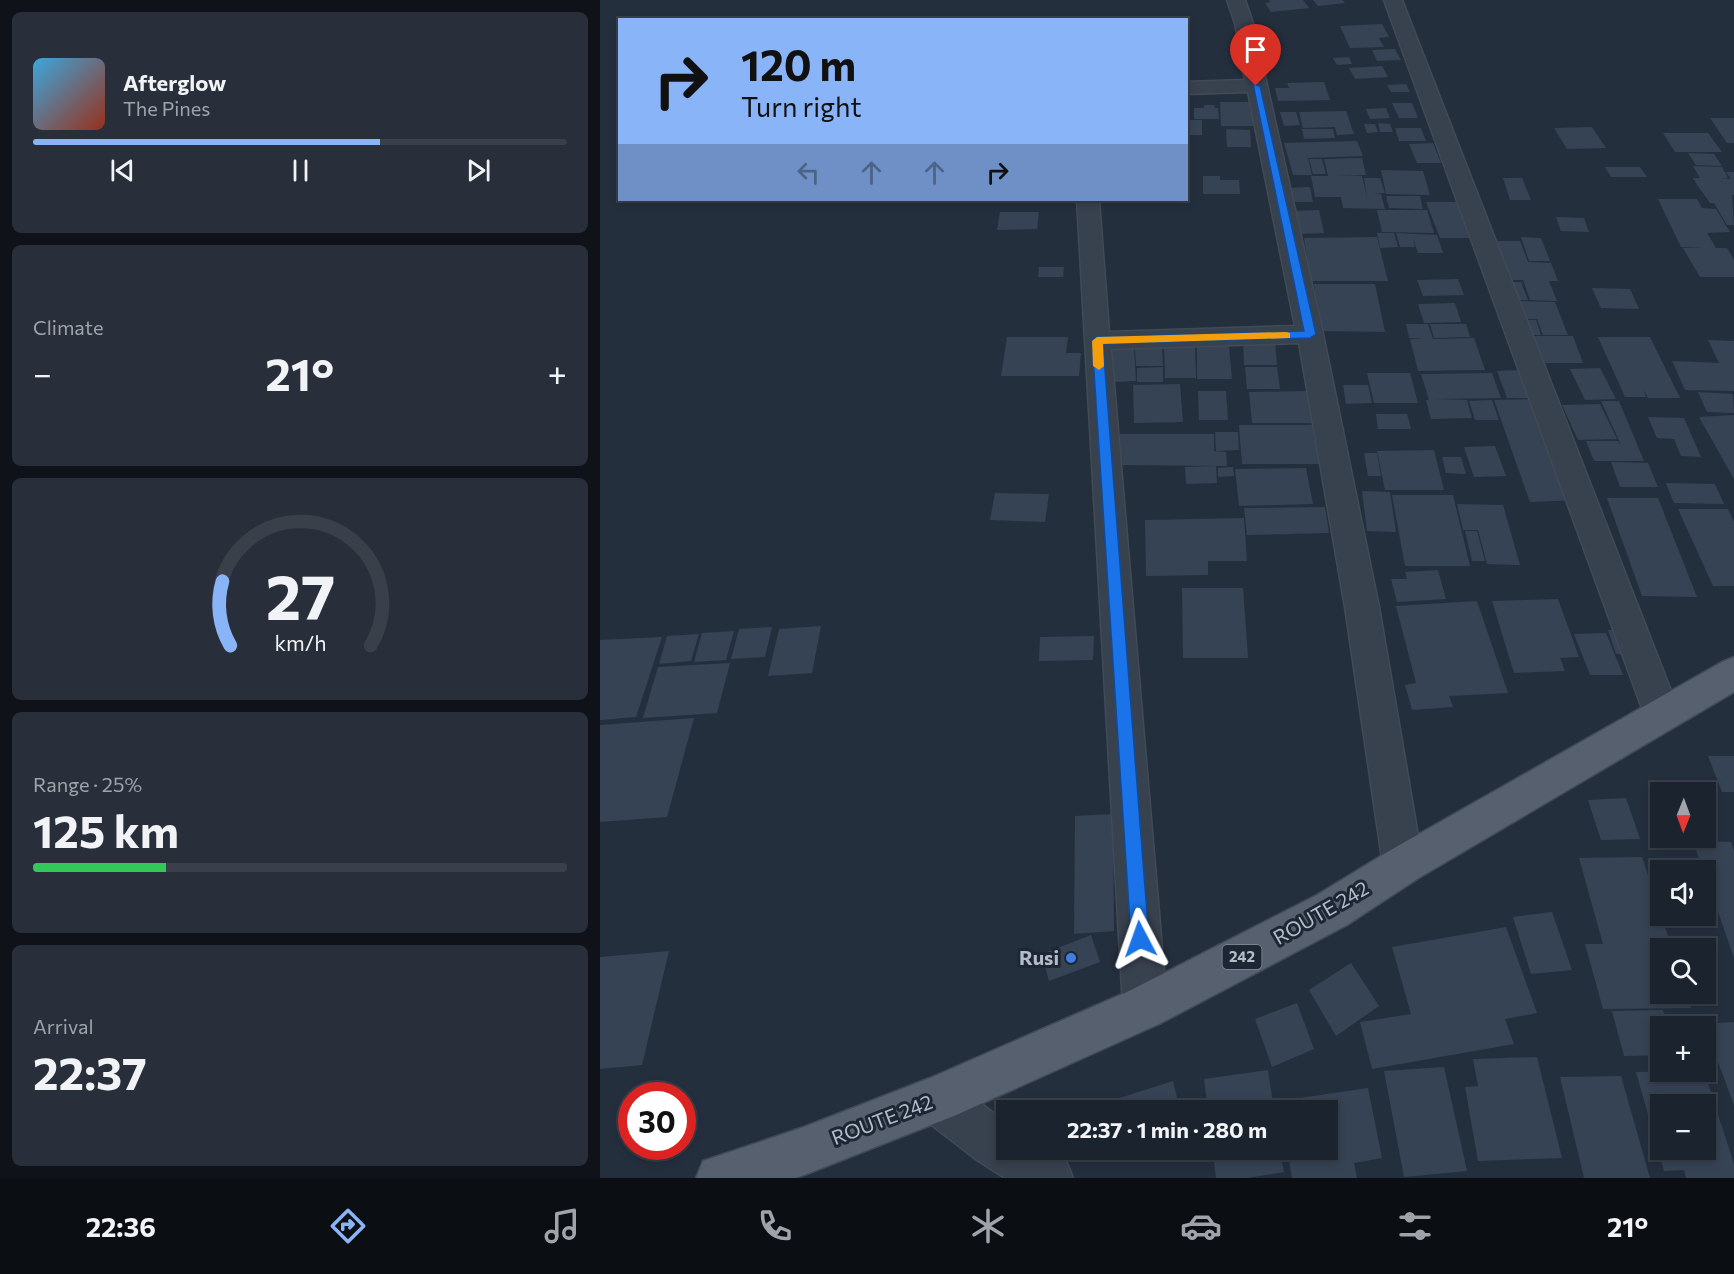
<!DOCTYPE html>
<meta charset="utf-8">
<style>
:root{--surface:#1b232e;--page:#282f3a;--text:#f1f3f6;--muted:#a0a4aa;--line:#39404a;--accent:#8ab4f8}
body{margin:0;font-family:Commissioner,sans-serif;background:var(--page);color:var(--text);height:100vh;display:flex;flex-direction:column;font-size:22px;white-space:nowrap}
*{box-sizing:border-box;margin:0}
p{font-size:20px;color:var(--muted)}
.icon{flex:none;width:33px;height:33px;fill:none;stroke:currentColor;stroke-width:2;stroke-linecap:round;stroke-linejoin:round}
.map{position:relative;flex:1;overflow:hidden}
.drawer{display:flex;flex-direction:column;gap:12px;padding:12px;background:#0f1319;width:600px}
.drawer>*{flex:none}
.banner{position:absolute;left:18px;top:18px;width:570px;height:183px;border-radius:0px;box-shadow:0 3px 9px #0003,0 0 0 2px var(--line);background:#8ab4f8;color:#111;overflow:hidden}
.needle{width:39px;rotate:181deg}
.fabs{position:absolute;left:1050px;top:782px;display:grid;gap:12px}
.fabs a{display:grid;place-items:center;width:66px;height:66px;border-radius:0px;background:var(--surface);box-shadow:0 3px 9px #0003,0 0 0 2px var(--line);font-size:30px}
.speed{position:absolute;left:18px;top:1082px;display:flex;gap:12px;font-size:30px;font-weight:700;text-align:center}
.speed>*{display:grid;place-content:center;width:78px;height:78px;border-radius:50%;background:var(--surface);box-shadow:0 3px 9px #0003,0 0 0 2px var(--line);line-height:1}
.speed .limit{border:9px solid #d22;background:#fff;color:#111}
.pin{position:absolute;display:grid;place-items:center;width:51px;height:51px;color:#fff;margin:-62px -26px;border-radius:50% 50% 50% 0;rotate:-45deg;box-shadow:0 0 6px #0007}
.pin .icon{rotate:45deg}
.me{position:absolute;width:66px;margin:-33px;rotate:356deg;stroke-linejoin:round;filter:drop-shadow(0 0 4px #0008)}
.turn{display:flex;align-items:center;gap:21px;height:126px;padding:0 24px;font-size:27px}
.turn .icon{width:78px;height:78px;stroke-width:2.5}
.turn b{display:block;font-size:42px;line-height:51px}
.lanes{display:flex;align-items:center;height:57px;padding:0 24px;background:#0003;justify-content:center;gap:30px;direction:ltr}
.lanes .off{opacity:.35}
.big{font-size:45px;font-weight:700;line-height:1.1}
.drawer .widget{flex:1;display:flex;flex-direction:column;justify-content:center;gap:9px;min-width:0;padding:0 21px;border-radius:9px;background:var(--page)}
.drawer .dial{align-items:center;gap:0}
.dial svg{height:156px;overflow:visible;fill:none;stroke:var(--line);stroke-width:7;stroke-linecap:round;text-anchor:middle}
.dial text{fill:var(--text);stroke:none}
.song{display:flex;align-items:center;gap:18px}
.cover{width:72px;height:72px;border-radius:9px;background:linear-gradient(135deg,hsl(200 70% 55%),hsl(10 70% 35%))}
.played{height:6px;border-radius:3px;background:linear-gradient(90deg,var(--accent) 65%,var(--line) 65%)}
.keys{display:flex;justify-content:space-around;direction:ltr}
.heat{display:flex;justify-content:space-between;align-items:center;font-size:33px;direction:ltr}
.charge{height:9px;border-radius:4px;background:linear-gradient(90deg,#34c759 25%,var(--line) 0)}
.trip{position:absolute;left:396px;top:1100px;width:342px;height:60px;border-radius:0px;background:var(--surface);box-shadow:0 3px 9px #0003,0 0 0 2px var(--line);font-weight:700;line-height:60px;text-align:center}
.dock{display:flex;height:96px;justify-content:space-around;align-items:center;background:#0b0e12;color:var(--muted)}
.dock .icon{width:42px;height:42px}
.dock .current{color:var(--accent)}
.dock b{font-size:27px;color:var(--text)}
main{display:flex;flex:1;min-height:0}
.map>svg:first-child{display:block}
.building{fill:#364354;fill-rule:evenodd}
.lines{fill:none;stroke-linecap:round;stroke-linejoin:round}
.minor-casing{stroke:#414a57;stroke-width:3}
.major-casing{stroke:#414a57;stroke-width:3}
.minor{fill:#38414e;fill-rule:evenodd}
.major{fill:#56606e;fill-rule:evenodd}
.route{fill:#1a73e8;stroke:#114b97;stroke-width:1.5}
.slow{fill:#f59e0b}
.shop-dot{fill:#3f7fe0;stroke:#1d2633;stroke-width:2}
.labels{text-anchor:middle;stroke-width:6;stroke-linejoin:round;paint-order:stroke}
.shield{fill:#1d2633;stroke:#878f9c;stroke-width:1.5}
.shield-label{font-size:15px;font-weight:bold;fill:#b4bcc9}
.near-street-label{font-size:20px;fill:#b4bcc9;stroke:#1d2633}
.near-poi-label{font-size:20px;font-weight:bold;fill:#b4bcc9;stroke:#1d2633;text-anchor:end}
</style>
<main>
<section class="drawer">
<div class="widget">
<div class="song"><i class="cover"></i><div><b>Afterglow</b><p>The Pines</p></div></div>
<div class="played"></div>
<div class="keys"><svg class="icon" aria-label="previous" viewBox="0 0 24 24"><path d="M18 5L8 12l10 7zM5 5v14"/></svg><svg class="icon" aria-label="pause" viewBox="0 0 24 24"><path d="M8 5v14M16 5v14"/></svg><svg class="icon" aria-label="next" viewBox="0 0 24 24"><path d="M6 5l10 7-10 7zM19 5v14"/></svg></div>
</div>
<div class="widget"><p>Climate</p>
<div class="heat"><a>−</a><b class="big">21°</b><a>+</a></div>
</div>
<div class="widget dial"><svg viewBox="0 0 100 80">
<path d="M14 69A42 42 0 1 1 86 69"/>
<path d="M14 69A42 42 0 0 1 10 36" stroke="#8ab4f8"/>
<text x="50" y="56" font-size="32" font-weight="700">27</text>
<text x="50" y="72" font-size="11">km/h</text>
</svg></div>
<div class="widget"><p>Range · 25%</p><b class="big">125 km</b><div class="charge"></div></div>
<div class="widget"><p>Arrival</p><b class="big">22:37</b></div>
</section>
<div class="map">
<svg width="1134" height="1178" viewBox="0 0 1134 1178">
<rect width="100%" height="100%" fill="#242f3e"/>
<!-- building -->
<g class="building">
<path d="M 669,0 L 703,0 L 709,8 L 671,12 L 665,3 L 671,2 Z"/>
<path d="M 713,0 L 742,0 L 745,3 L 718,6 Z"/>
<path d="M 782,24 L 789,37 L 779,38 L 784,47 L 750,48 L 740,26 Z"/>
<path d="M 795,49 L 801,60 L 777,61 L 772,50 Z"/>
<path d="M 749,57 L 752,64 L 737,65 L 733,58 Z"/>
<path d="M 782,66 L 788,77 L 755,79 L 749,68 Z"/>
<path d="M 724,82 L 730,100 L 678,101 L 675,88 L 689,88 L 687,83 Z"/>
<path d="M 806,84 L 810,92 L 791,92 L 787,85 Z"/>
<path d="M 620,102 L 654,102 L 655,126 L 621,126 Z"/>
<path d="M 792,103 L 812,103 L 818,118 L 799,118 Z"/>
<path d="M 604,105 L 614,105 L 615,108 L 618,108 L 619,119 L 594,119 L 594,108 L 604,108 Z"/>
<path d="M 786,108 L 790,118 L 770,119 L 766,109 Z"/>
<path d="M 746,111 L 754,134 L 737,135 L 735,127 L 703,128 L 699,112 Z"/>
<path d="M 680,112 L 696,112 L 700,125 L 684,126 Z"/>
<path d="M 1110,118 L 1134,118 L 1134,143 L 1127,143 Z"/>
<rect x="586" y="120" width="16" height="15"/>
<path d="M 778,123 L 790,124 L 793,132 L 780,132 Z"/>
<path d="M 764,124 L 775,124 L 778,132 L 767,133 Z"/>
<path d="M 992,127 L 1006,148 L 967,149 L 954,128 Z"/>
<path d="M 795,128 L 821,128 L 826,141 L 799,141 Z"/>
<path d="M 626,129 L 650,130 L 651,147 L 627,147 Z"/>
<path d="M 702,129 L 733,129 L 735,138 L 704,139 Z"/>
<path d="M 1063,133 L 1108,133 L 1122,152 L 1075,152 Z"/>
<path d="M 757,141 L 763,156 L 708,158 L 712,175 L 693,175 L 684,143 Z"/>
<path d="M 833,143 L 841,163 L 817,163 L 809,144 Z"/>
<path d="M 1088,153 L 1114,154 L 1122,166 L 1096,165 Z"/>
<path d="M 762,158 L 766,175 L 738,176 L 762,176 L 767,197 L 764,178 L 780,178 L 785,193 L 772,194 L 781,194 L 785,209 L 743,208 L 741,197 L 715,197 L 711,176 L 728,176 L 724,159 Z"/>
<path d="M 709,159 L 722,159 L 726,174 L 713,174 Z"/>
<path d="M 1093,166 L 1122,167 L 1128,178 L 1120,178 L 1131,179 L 1126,172 L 1134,172 L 1134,195 L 1132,195 L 1134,225 L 1127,225 L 1114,203 L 1110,203 L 1098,186 L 1093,178 L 1100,178 Z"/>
<path d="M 1005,167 L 1040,167 L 1047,177 L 1011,177 Z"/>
<path d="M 781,170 L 823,171 L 830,195 L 786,194 Z"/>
<path d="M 603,176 L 620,176 L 620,180 L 639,180 L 640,194 L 603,194 Z"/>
<path d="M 903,178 L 922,178 L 931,200 L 910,200 Z"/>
<path d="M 710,187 L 713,202 L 687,202 L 685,188 Z"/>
<path d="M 786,196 L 820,196 L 823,209 L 789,208 Z"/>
<path d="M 1058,199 L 1097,199 L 1102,208 L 1116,209 L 1130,232 L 1107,233 L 1116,248 L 1127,248 L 1134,260 L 1134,277 L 1100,277 L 1083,248 L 1104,248 L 1081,247 Z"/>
<path d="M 826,202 L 859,202 L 872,238 L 840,238 Z"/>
<path d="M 719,210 L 724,233 L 697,234 L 692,211 Z"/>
<path d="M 777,210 L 827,210 L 834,233 L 782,232 Z"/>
<path d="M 400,212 L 439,212 L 437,229 L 397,230 Z"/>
<path d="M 956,217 L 984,218 L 989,232 L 961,231 Z"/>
<path d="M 777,233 L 794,233 L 798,247 L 780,248 Z"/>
<path d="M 796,233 L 837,235 L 843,253 L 818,253 L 813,238 L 815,247 L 800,247 Z"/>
<path d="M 777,237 L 788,281 L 711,281 L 704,238 Z"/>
<path d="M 921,237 L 941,238 L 950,261 L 929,261 Z"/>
<path d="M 888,241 L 920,241 L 928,262 L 951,263 L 958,281 L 949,281 L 957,301 L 930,300 L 923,280 L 902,280 Z"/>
<path d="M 439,267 L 464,267 L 463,277 L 438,277 Z"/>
<path d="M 858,279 L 864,295 L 823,296 L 817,280 Z"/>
<path d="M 904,282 L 921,282 L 928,300 L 911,300 Z"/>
<path d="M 714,284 L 775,284 L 785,332 L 720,331 Z"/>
<path d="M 992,288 L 1030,289 L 1039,309 L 1001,308 Z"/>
<path d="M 911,301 L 955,302 L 968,335 L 943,335 L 937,319 L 917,319 Z"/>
<path d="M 855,303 L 861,322 L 824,323 L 818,304 Z"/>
<path d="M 917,320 L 936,320 L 941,335 L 922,335 Z"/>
<path d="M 806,324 L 828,324 L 833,339 L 874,338 L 885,370 L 818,371 L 810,339 L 824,338 L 809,338 Z"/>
<path d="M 830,324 L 866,324 L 870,337 L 834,338 Z"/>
<path d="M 932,336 L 973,336 L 983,363 L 941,363 Z"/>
<path d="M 407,337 L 468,337 L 466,353 L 481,353 L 479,376 L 401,376 Z"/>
<path d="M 998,337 L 1050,337 L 1080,398 L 1048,398 L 1044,390 L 1046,397 L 1025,397 Z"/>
<path d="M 1108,340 L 1134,341 L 1134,391 L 1085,390 L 1072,361 L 1119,363 Z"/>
<path d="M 643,342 L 675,342 L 677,365 L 644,365 Z"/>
<path d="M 597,346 L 629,346 L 632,379 L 597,379 Z"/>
<path d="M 562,347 L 563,366 L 536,366 L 535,348 Z"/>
<path d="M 595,347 L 596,378 L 565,378 L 564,348 Z"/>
<path d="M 534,348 L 536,381 L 512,382 L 511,349 Z"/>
<path d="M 563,367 L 563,382 L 537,382 L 537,368 Z"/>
<path d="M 645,367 L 677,367 L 680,389 L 647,389 Z"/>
<path d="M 1000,368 L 1016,399 L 985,400 L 970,369 Z"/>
<path d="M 921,370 L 931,398 L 907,398 L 897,371 Z"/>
<path d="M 767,373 L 810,373 L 818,403 L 774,403 Z"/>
<path d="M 892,373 L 901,398 L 835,399 L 867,400 L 872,418 L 831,419 L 826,400 L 829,400 L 821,374 Z"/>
<path d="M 580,384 L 583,422 L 534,423 L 533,385 Z"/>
<path d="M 743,385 L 768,385 L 772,403 L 746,404 Z"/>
<path d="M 598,391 L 626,391 L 628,420 L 599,420 Z"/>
<path d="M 709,391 L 715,423 L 652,423 L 649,392 Z"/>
<path d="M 1098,392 L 1133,394 L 1134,413 L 1107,412 Z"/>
<path d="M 938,399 L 978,500 L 930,502 L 894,400 Z"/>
<path d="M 892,400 L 899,420 L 875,420 L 869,401 Z"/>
<path d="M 1001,401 L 1019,401 L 1044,461 L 994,461 L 986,441 L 1018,441 L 1021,445 Z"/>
<path d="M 1000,404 L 1017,439 L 978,440 L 962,405 Z"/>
<path d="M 776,414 L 807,414 L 811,429 L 778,429 Z"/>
<path d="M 1134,415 L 1134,479 L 1099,417 Z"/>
<path d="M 1048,417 L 1084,418 L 1101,457 L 1081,456 L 1074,439 L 1057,438 Z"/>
<path d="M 639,425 L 721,425 L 728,464 L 642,464 Z"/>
<path d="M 615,432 L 638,432 L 639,450 L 616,451 Z"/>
<path d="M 520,434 L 614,434 L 614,451 L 612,451 L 626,452 L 627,466 L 518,465 Z"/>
<path d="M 895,446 L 906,476 L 874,477 L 864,447 Z"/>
<path d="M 834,450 L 844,490 L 785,490 L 777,451 Z"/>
<path d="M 764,453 L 777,453 L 781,476 L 768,476 Z"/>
<path d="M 842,457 L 861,457 L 866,474 L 846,473 Z"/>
<path d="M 1011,462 L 1048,463 L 1058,487 L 1020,487 Z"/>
<path d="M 616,466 L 617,483 L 586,484 L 585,467 Z"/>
<path d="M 633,467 L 634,476 L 618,477 L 618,468 Z"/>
<path d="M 706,468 L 713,504 L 639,506 L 635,469 Z"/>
<path d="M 1066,483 L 1115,484 L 1124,504 L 1074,503 Z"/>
<path d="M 762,491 L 790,492 L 796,532 L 767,531 Z"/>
<path d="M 395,493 L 449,494 L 445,522 L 390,520 Z"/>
<path d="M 792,495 L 853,495 L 870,566 L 805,566 Z"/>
<path d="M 1007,498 L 1058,498 L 1097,597 L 1042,596 Z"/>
<path d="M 857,504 L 903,505 L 920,565 L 887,564 L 878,530 L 863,530 Z"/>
<path d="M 725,507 L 729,533 L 647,535 L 644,508 Z"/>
<path d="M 1078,509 L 1128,509 L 1134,522 L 1134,586 L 1113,586 Z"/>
<path d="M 644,518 L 647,561 L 608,561 L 608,575 L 546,576 L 545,520 Z"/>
<path d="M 865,531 L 877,531 L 885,561 L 872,561 Z"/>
<path d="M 838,570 L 846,599 L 797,602 L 791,579 L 807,579 L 805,572 Z"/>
<path d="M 582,588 L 643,588 L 648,658 L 583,658 Z"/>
<path d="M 958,599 L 979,657 L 960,658 L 965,671 L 914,673 L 892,601 Z"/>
<path d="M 877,601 L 908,693 L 849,696 L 853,707 L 812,710 L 805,685 L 816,683 L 796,606 Z"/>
<path d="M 221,626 L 212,673 L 168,676 L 179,629 Z"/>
<path d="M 172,627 L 165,657 L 131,659 L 139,629 Z"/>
<path d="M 1008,630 L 1025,630 L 1034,655 L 1016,654 Z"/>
<path d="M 134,631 L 126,660 L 94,662 L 102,633 Z"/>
<path d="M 1006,633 L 1023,675 L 990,675 L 974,634 Z"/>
<path d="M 99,634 L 91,661 L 59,664 L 67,636 Z"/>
<path d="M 494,636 L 493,660 L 439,661 L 440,637 Z"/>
<path d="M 62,637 L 36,717 L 0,720 L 0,640 Z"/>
<path d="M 130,663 L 117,713 L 43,718 L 58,667 Z"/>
<path d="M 94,718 L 67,817 L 0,822 L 0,725 Z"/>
<path d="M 1108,756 L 1134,756 L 1134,792 L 1122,792 Z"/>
<path d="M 1026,798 L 1040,839 L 1001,840 L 988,800 Z"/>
<path d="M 513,814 L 514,931 L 474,934 L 475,816 Z"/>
<path d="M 1093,841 L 1131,842 L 1134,851 L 1134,958 L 1106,877 L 1106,870 L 1103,870 Z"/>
<path d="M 1042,857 L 1072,948 L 1060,948 L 1060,993 L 1086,993 L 1091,1008 L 1003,1009 L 985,944 L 1003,944 L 979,858 Z"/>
<path d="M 952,912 L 972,970 L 931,974 L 913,917 Z"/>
<path d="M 906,927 L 937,1013 L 905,1019 L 914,1044 L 772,1069 L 760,1022 L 811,1014 L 792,947 Z"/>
<path d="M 491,935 L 500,962 L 449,981 L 442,954 Z"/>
<path d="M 69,951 L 42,1065 L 0,1069 L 0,957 Z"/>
<path d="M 751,963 L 779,1006 L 736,1036 L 709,990 Z"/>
<path d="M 697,1003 L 714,1049 L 672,1067 L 655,1019 Z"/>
<path d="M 1063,1010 L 1068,1026 L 1060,1026 L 1060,1055 L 1024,1056 L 1012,1011 Z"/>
<path d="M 1134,1022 L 1134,1105 L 1104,1024 Z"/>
<path d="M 937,1057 L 962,1158 L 878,1161 L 865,1087 L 878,1086 L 873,1059 Z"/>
<path d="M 844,1067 L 867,1171 L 804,1177 L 784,1071 Z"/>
<path d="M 668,1070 L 674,1110 L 608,1110 L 604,1079 Z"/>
<path d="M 1104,1071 L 1134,1164 L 1134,1178 L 1086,1178 L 1084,1170 L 1064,1171 L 1036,1072 ZM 1060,1104 L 1106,1104 L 1106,1149 L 1060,1149 Z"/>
<path d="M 1021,1076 L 1050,1178 L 984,1178 L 960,1077 Z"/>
<path d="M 573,1081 L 580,1110 L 508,1110 L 507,1102 Z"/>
<path d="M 768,1088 L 782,1158 L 754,1163 L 757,1178 L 692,1178 L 687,1149 L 728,1149 L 728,1110 L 681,1110 L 680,1101 Z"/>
<path d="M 612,1149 L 680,1149 L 684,1172 L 647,1178 L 616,1178 Z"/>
</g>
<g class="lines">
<defs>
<g id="minor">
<path d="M 627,0 L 645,0 L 653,23 L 723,334 L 779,607 L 823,865 L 817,879 L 803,885 L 789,879 L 783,865 L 745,607 L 699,343 L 511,349 L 567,1007 L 561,1023 L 545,1029 L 529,1023 L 523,1007 L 477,200 L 499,200 L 509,332 L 695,326 L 648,92 L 586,94 L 586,82 L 645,80 L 635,23 Z"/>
<path d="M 784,0 L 802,0 L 1080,714 L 1075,726 L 1062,731 L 1049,726 L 1044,714 Z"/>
<path d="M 337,1076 L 354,1082 L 406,1123 L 406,1149 L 448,1149 L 466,1161 L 473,1178 L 405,1178 L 377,1160 L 320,1116 L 314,1099 L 320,1082 Z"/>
</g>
<path id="major" d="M 1134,657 L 1134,692 L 817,879 L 747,925 L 561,1023 L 354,1116 L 204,1175 L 195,1178 L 96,1178 L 103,1161 L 204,1127 L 330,1078 L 529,991 L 717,895 L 789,851 L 1122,662 Z"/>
</defs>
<!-- minor casing -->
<use href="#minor" class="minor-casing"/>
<!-- major casing -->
<use href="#major" class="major-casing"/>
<!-- minor -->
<use href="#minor" class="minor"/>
<!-- major -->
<use href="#major" class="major"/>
</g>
<!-- route -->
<path class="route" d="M 653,84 L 660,86 L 716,334 L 710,338 L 503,344 L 549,939 L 546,945 L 540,948 L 534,945 L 531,939 L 492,341 L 497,337 L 704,331 Z"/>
<!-- slow -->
<path class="slow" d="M 686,332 L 690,333 L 690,338 L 503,344 L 504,366 L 499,370 L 493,366 L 492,341 L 497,337 Z"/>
<!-- markers -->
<circle class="shop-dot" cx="471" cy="958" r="6"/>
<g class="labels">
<!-- shield labels -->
<rect class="shield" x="622.5" y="945" width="39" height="24" rx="4.5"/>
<g class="shield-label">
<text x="642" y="962">242</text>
</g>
<!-- near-street labels -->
<g class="near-street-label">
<text transform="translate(721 913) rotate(-30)" y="7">ROUTE 242</text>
<text transform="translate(282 1120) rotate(-21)" y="7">ROUTE 242</text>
</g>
<!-- near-poi labels -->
<g class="near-poi-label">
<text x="459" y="965">Rusi</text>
</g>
</g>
</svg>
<div class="fabs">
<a><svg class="needle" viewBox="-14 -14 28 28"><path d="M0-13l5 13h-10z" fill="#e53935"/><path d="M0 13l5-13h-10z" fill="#a0a4aa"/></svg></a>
<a><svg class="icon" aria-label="sound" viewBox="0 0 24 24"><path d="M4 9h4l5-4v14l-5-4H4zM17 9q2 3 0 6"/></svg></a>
<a><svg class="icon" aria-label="search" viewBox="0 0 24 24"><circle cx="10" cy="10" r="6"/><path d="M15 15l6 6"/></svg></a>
<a>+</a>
<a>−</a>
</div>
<div class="speed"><div class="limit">30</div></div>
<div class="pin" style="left:656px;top:86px;background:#d93025"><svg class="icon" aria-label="arrive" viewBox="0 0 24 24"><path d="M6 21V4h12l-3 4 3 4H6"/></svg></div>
<svg class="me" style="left:540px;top:939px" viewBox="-20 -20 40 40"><path d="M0-17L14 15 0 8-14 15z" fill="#1a73e8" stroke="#fff" stroke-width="4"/></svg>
<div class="trip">22:37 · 1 min · 280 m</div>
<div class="banner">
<div class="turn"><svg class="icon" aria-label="right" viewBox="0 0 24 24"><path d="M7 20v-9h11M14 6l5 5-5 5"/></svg><div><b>120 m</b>Turn right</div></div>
<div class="lanes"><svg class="icon off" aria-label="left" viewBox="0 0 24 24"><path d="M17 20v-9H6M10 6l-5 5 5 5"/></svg><svg class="icon off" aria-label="ahead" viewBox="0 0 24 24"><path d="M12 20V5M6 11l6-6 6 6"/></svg><svg class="icon off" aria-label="ahead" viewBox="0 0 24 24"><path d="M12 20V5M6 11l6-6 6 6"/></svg><svg class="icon" aria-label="right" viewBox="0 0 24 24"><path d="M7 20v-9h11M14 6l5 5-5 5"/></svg></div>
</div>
</div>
</main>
<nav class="dock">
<b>22:36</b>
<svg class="icon current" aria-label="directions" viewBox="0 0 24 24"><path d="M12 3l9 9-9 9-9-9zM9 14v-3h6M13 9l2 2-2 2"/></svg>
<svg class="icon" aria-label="music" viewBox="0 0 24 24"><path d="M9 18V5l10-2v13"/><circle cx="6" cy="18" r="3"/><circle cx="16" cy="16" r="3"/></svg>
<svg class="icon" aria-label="phone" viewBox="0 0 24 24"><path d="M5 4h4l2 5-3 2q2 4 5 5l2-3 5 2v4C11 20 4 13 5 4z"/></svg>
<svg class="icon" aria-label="climate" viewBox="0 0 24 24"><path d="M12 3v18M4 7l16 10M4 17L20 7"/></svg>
<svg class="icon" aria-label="car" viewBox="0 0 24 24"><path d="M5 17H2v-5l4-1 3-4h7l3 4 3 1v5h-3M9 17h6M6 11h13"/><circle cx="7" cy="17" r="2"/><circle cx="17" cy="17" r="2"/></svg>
<svg class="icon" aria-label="filters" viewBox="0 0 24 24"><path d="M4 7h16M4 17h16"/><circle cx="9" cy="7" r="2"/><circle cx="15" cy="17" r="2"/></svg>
<b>21°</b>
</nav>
